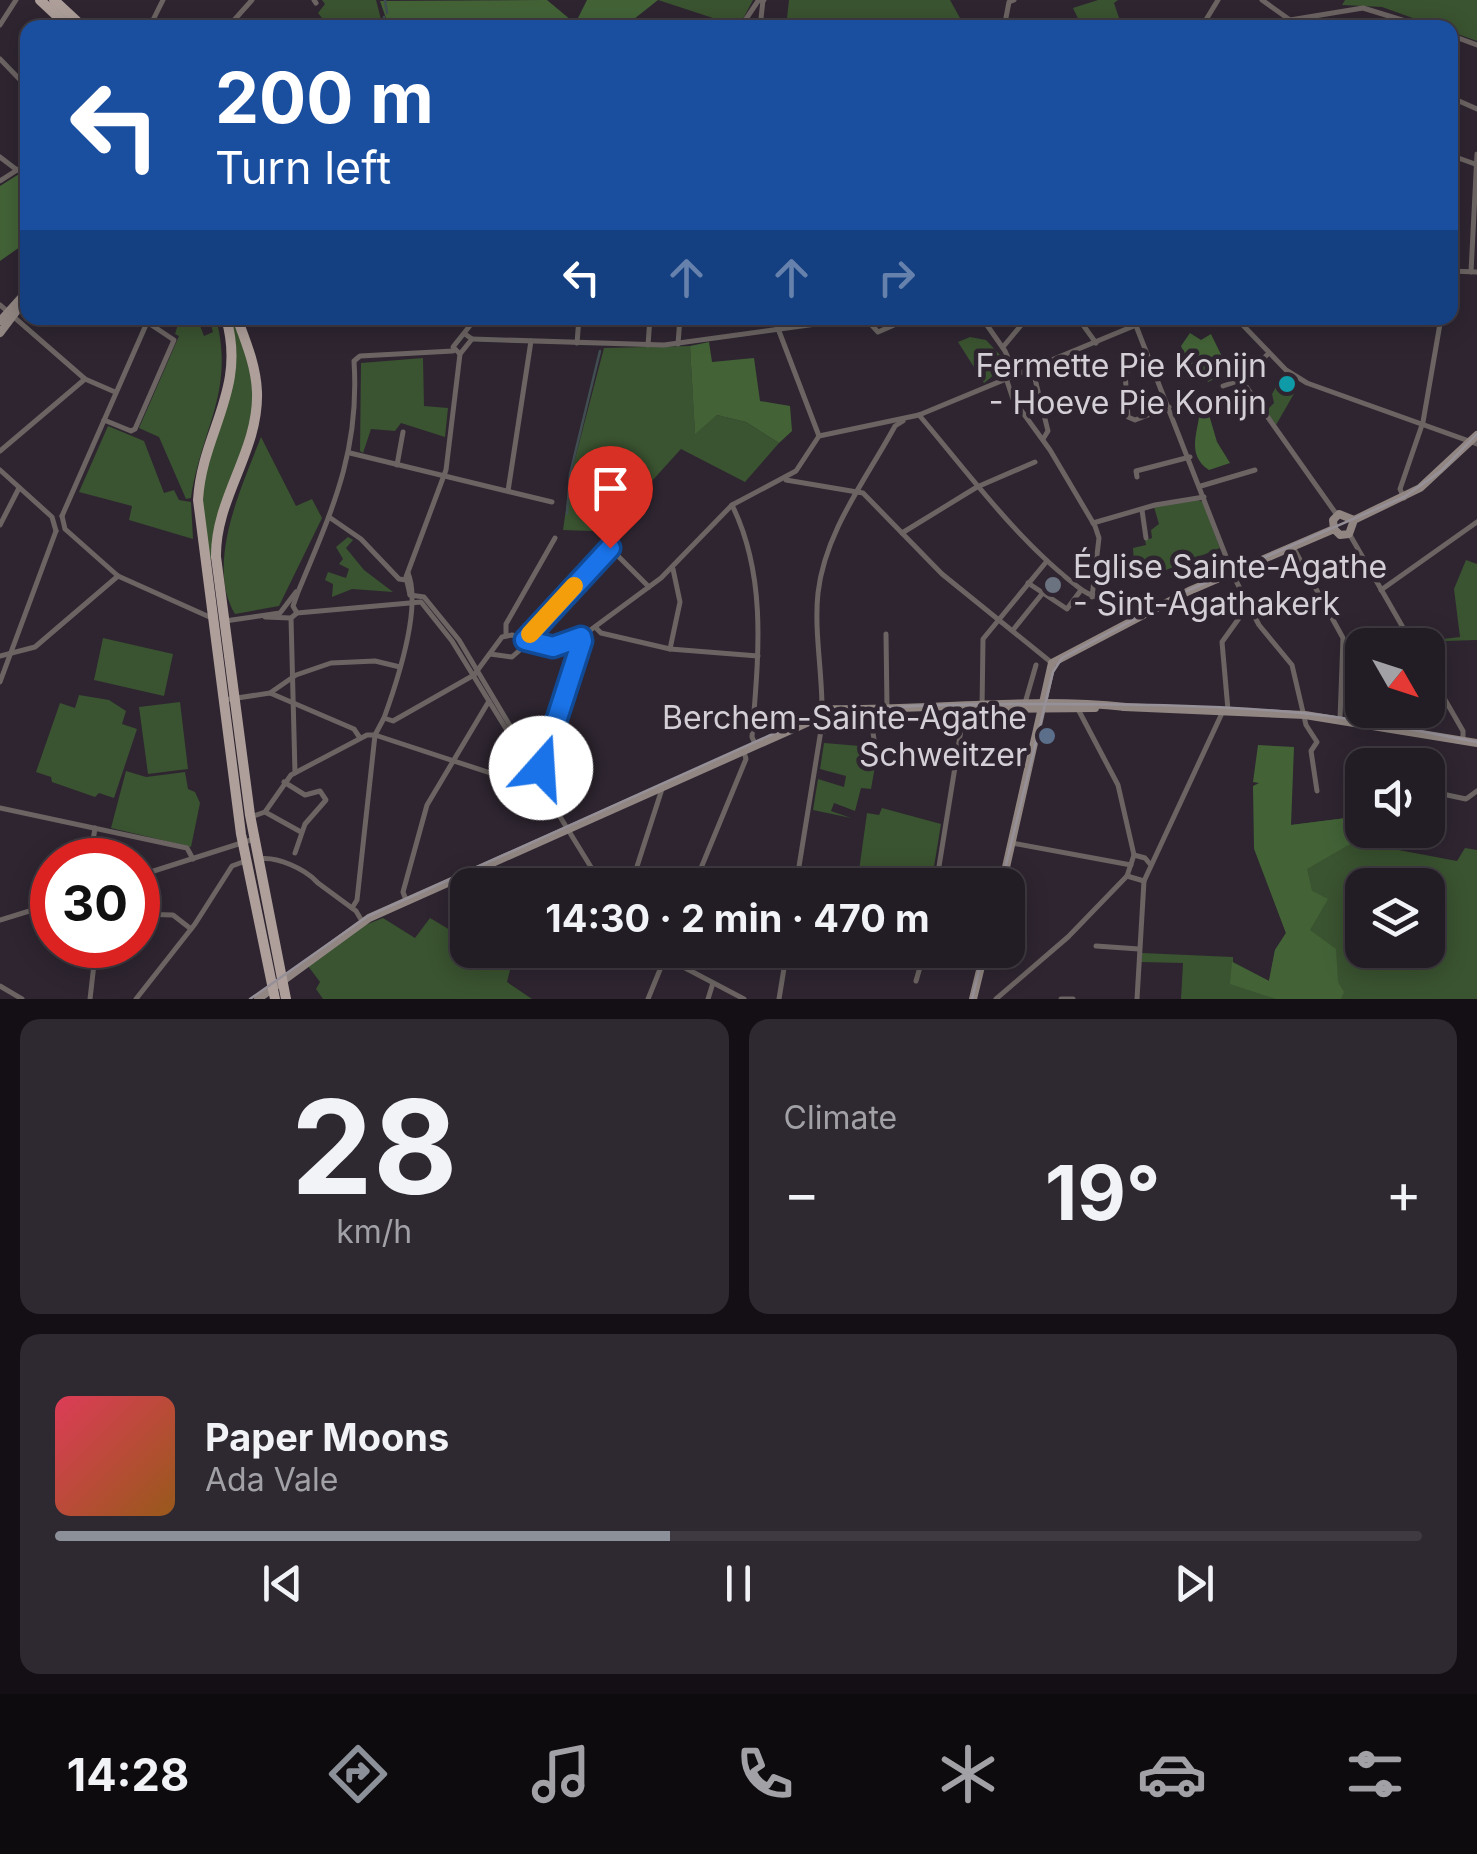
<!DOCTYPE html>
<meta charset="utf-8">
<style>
:root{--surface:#221c24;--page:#2e2931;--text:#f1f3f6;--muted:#a2a1a6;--line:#3f3a41;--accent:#8c9099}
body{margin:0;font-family:Inter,sans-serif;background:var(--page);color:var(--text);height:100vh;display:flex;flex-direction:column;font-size:38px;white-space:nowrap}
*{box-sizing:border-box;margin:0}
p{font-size:32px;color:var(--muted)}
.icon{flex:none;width:55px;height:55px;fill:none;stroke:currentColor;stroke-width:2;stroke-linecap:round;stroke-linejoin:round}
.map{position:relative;height:999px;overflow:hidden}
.panel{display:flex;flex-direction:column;gap:20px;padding:20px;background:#130f14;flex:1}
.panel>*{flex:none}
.guide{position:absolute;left:20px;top:20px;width:1438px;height:305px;border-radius:20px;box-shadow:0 5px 25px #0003,0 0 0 2px var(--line);background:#1a4fa0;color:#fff;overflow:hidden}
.needle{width:65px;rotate:129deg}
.buttons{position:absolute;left:1345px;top:628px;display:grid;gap:20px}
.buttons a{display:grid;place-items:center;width:100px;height:100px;border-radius:20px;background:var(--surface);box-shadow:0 5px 25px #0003,0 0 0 2px var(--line);font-size:50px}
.speed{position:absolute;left:30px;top:838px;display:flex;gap:20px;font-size:50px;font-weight:700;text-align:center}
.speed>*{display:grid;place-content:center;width:130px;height:130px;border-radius:50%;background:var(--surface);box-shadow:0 5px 25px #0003,0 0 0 2px var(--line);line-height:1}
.speed .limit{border:15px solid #d22;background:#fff;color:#111}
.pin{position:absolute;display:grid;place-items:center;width:85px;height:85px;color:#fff;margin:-102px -42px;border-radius:50% 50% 50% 0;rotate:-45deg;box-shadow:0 0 10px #0007}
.pin .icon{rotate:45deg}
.me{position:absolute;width:110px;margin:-55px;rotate:19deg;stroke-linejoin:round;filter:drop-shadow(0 0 8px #0008)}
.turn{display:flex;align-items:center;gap:35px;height:210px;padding:0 30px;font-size:45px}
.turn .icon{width:130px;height:130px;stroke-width:2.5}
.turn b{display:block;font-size:70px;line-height:85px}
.lanes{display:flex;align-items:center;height:95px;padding:0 30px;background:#0003;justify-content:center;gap:50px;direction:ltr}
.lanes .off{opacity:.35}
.big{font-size:75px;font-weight:700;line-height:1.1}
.panel .tile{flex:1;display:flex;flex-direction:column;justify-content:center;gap:15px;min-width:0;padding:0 35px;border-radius:20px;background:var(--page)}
.panel .dial{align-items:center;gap:0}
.dial b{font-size:130px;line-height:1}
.song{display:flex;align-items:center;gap:30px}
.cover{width:120px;height:120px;border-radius:15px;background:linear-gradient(135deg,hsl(350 70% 55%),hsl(30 70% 35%))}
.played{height:10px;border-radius:5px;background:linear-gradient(90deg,var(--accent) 45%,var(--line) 45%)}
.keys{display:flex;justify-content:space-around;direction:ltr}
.heat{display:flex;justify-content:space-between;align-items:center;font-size:55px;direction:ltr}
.panel .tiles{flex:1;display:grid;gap:20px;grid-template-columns:1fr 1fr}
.tile:last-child{grid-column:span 2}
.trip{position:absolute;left:450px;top:868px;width:575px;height:100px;border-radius:20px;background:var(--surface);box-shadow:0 5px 25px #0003,0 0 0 2px var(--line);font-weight:700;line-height:100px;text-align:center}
.menu{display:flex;height:160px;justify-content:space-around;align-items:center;background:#0e0b0e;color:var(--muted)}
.menu .icon{width:70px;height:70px}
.menu .active{color:var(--accent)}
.menu b{font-size:45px;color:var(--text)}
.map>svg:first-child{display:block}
.green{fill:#3a5330;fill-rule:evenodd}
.forest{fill:#436337}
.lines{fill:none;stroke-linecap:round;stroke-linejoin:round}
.stream{stroke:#404e52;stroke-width:2.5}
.street{stroke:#6b6462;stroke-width:5}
.secondary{stroke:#918682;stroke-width:8}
.primary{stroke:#ae9f9a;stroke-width:10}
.tram{stroke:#969098;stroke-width:2.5}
.route-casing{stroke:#114b97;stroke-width:25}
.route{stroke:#1a73e8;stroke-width:18}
.slow{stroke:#f59e0b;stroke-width:18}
.culture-dot{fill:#0f9aa8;stroke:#2e2530;stroke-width:4}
.worship-dot{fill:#6b7280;stroke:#2e2530;stroke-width:4}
.service-dot{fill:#5c6f8a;stroke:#2e2530;stroke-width:4}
.labels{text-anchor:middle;stroke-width:9;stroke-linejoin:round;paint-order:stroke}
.poi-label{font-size:32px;fill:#d4cfd6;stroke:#2e2530;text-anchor:end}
</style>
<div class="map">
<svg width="1477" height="999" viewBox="0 0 1477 999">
<rect width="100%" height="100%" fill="#2e2530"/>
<!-- green -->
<g class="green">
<path d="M 322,0 L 376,0 L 383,27 L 329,27 L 318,13 L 325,4 Z"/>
<path d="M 658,0 L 753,0 L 738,28 L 699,27 L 710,25 L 713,18 Z"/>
<path d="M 789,0 L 950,0 L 965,27 L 786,27 Z"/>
<path d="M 1098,0 L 1118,0 L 1114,3 L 1122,27 L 1082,27 L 1073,8 Z"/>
<path d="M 1345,0 L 1477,0 L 1477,41 L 1382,7 L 1342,5 Z"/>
<path d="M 180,318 L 197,318 L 204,336 L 213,332 L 209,318 L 216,318 C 235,392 202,427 191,498 L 186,499 L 159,437 L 139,428 L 179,336 L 175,334 Z"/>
<path d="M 232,320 L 251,363 L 254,410 L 214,558 L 208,559 L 201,485 L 224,416 Z"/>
<path d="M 970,337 L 986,340 L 1001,356 L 994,375 L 984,383 L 958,342 Z"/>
<path d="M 690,346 L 695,432 L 717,415 L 746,422 L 779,443 L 745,482 L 681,449 L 641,493 L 626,497 L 592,531 L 563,530 L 571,474 L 604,348 Z"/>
<path d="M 423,358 L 424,406 L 448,408 L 445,437 L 401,423 L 395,431 L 371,429 L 363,453 L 360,451 L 361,363 Z"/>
<path d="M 1292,379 L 1299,385 L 1276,425 L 1266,411 L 1274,403 L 1272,394 L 1276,387 L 1285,392 Z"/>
<path d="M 108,426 L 144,441 L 164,493 L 174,490 L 179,500 L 191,502 L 193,539 L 129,520 L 132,506 L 79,492 Z"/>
<path d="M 261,437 L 296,506 L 312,499 L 322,518 L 279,606 L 235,614 C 205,564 242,486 261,437 Z"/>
<path d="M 1198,500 L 1203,502 L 1220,548 L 1166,570 L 1134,565 L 1133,548 L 1146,545 L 1145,540 L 1152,538 L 1151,530 L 1159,524 L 1154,507 Z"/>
<path d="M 348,537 L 353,540 L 346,548 L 364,570 L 393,592 L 352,589 L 332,597 L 333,584 L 325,580 L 328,572 L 346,578 L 349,569 L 339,564 L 343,559 L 336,547 Z"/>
<path d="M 1466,560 L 1477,564 L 1477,640 L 1416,642 L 1460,637 L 1454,589 Z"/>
<path d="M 103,638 L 173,654 L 164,696 L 94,680 Z"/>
<path d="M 79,695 L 109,700 L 126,711 L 122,724 L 137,729 L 114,798 L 99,793 L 95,797 L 52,782 L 51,777 L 36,772 L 60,703 L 75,708 Z"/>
<path d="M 180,702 L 188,769 L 148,774 L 139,707 Z"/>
<path d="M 824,743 L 872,747 L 876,761 L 871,789 L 861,788 L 855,811 L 834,803 L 831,811 L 851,818 L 813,810 L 818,779 L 844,787 L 846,776 L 820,769 Z"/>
<path d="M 126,771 L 146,777 L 185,772 L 188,789 L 195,792 L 200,803 L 191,847 L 111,828 Z"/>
<path d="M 882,808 L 941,824 L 931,885 L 857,885 L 867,813 L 879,815 Z"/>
<path d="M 1354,817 L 1388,848 L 1457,861 L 1465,848 L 1477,850 L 1477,999 L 1181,999 L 1183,963 L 1141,962 L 1142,953 L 1233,957 L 1233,962 L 1269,981 L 1275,950 L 1286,933 L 1254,849 L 1291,825 ZM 1362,885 L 1428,885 L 1428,950 L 1362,950 Z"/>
<path d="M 383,918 L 415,938 L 430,918 L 467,940 L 468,950 L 484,950 L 511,966 L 507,982 L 532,999 L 323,999 L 316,989 L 320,982 L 308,966 L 360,927 Z"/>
</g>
<!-- forest -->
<g class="forest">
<path d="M 547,0 L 571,20 L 578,18 L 587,0 L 658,0 L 624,27 L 389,27 L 380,1 Z"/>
<path d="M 27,169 L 27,242 L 0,261 L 0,186 Z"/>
<path d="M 1190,333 L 1201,340 L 1211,334 L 1229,371 L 1208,382 L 1198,367 L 1189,365 L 1181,346 Z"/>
<path d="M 709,342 L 712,362 L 754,358 L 760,401 L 790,406 L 792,431 L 779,443 L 746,422 L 717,415 L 695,434 L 690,346 Z"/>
<path d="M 1200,408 L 1207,408 L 1217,442 L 1230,463 L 1209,470 C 1185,454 1199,431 1200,408 Z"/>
<path d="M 1258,745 L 1294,747 L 1291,825 L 1354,817 L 1369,833 L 1307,869 L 1312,891 L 1328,899 L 1310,930 L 1336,949 L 1338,982 L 1344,992 L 1341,999 L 1276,999 L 1230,984 L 1232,962 L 1269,981 L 1275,950 L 1286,933 L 1254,848 L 1253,786 L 1259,783 L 1253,782 Z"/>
</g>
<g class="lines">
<!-- stream -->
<g class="stream">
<path d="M 385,0 L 387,13"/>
<path d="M 384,17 L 384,28"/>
<path d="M 567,514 L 570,474 L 600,351"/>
</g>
<!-- street -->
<g class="street">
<path d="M 314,0 L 316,3"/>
<path d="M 1262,0 L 1290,20 L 1363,8 L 1428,28"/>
<path d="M 0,25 L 16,0"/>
<path d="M 149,28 L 163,0"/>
<path d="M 227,28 L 252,0"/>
<path d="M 740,28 L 758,1 L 764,0"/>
<path d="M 760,28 L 763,0"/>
<path d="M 1004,28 L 1009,2 L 1014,0"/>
<path d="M 1201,28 L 1218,0"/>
<path d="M 1450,35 L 1477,45"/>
<path d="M 0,59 L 28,88"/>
<path d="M 1450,97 L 1477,109"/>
<path d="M 1450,155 L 1475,164"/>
<path d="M 0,157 L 17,170"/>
<path d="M 0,181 L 28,163"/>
<path d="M 1450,271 L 1477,272"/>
<path d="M 1471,272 L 1477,154"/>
<path d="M 0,305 L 85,379 L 115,392"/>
<path d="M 774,318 L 819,436"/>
<path d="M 982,318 L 1005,351 L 1015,374"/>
<path d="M 1078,318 L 1096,343"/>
<path d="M 1133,318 L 1234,577 L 1259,625 L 1292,665 L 1306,725 L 1317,742 L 1311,751 L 1317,791"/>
<path d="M 1236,318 L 1286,370 L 1307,383 L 1477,444"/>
<path d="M 472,339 L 664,345 L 845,320 L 868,321 L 878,332 L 910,318"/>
<path d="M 577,343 L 579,318"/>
<path d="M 678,344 L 680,318"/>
<path d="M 648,345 L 650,318"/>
<path d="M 1003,347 L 1027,318"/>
<path d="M 460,354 L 453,347 L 476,318"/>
<path d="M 1151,360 L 1125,372 L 1128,417 L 1135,420 L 1169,407"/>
<path d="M 1033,371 L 1048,431 L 1043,439"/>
<path d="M 1241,376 L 1247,378 L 1245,385 L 1238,382 Z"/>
<path d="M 1245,376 L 1269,353"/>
<path d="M 1006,378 L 1013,399 L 1050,450 L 1095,526 L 1099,538 L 1092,597"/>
<path d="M 1002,379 L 1008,363"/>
<path d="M 1245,385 L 1337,515"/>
<path d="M 1223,386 L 1238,381"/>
<path d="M 919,415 C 969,474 1020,544 1082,590 C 1101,604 1131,596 1144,615"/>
<path d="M 104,420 L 131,431 L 135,429 L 174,340 L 141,318"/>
<path d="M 0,451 L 85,379"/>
<path d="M 350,453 L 552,502"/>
<path d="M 397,465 L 403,432"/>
<path d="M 0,470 L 52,517 L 56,531"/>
<path d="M 1137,477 L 1136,471 L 1190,457"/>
<path d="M 786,480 L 863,493 L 942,574 L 1052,663"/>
<path d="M 1201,486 L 1255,470"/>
<path d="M 508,491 L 531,341"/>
<path d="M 1404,498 L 1400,489 L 1423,422 L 1441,318"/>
<path d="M 732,505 C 768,578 758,659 752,737 L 756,746"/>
<path d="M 1142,510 L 1146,538"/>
<path d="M 62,516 L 65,529 L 118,576 L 214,619"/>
<path d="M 62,516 L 149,318"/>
<path d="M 329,517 L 361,539 L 399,579 L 406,580"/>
<path d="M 1093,523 L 1155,505 L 1204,497"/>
<path d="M 0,525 L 19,488"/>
<path d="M 902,533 L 977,487 L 1035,462"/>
<path d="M 1350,535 L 1413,645"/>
<path d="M 1293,547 L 1343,638 L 1340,719"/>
<path d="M 1028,583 L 1067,609 L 1081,590"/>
<path d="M 1381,590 L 1477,522"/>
<path d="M 410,595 L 406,577 L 446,470 L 460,354 L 472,339 L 465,334"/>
<path d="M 410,595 L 424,597 L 459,640 L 562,813"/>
<path d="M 297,613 L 293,606 L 298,592 C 332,510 360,452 354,361 L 360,356 L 453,351"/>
<path d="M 265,617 L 291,618 L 297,613 L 421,602 L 452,641 L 602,885"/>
<path d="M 291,618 L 295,773"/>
<path d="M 225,621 L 280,613 L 296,592"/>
<path d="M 595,627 L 601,633 L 670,649 L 758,656"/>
<path d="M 1013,630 L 1042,594"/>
<path d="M 886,634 L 887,708"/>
<path d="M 506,635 L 506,624 L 555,538"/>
<path d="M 525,640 L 610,548 L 649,587"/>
<path d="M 670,649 L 680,602 L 673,569"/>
<path d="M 490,654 L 512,657 L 529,642"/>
<path d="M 0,656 L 35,647 L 118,576"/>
<path d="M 1428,670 L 1463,731 L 1463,741"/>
<path d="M 0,682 L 56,531"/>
<path d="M 270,693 L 354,729 L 360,738"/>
<path d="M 224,700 L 270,693 L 296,675 L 331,663 L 375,661 L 400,667"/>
<path d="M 1025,703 L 1036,665"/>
<path d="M 822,708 C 822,670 814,630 818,593 C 825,531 867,478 895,426 L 903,421"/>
<path d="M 982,709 L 983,639 L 1047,561"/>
<path d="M 870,710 L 877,762"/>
<path d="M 1228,710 L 1222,642 L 1247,607"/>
<path d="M 1079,711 L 1118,785 L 1134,855"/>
<path d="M 384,718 C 397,682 422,608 408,573"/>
<path d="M 539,770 L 583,643 L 581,637"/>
<path d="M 284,782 L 305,795 L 320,791 L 326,800 L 305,824 L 295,853"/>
<path d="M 1428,791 L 1466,799 L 1477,791"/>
<path d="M 0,808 L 187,848 L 193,859"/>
<path d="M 265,812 L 301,832"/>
<path d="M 251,817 L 265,812 L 291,775 L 367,735 L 375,735 L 384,718 L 393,721 L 474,675 L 502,637 L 512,635 L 553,647 L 581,637 L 661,578 L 732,505 L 796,471 L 819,436 L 919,415 L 1153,318"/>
<path d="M 1012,843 L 1131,865"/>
<path d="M 259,859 C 277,856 305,869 317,882"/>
<path d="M 90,860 L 95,828"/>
<path d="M 138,876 L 254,839"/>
<path d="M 1144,881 L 1127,876 L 1134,855 L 1145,858 L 1150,864"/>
<path d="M 318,883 L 356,911 L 362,921"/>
<path d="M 631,885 L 662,789"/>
<path d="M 694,885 L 746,759 L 744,752"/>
<path d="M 796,885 L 821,730"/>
<path d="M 936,885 L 965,705"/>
<path d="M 406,900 L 403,892 L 427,805 L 489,701"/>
<path d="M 352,908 L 357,900 L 375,735 L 542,790"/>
<path d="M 138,914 L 173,915 L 191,929"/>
<path d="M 0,920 L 52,904"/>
<path d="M 1096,946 L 1139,949"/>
<path d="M 651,950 L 744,999"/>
<path d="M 894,950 L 922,954 L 943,950"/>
<path d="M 916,981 L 925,950"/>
<path d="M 0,986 L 22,999"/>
<path d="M 90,999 L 94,964 L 110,945"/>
<path d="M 136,999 L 195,924 L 232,866 L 248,860"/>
<path d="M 648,999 L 668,950"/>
<path d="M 708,999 L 713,983"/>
<path d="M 779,999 L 787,950"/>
<path d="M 996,999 L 1068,937 L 1127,876"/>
<path d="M 1061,999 L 1073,999"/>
<path d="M 1137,999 L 1144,881 L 1223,711"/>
</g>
<!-- secondary -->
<g class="secondary">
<path d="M 0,321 L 28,290"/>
<path d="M 0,333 L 28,296"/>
<path d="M 1334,529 L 1333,520 L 1339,514 L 1354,520"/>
<path d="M 1124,707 L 1305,715 L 1477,743"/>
<path d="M 1000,709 L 1095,708"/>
<path d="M 811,721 L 823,730 L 831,726 L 833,717"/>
<path d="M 1002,885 L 1052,663 L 1189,591 L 1334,529 L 1340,535 L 1349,534 L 1354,520 L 1420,488 L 1477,435"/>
<path d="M 258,999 L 369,918 L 811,721 L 819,709 C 918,712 1024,696 1126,707"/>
<path d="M 973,999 L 985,950"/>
</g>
<!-- primary -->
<g class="primary">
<path d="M 40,0 L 70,28"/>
<path d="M 54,0 L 84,28"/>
<path d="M 226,318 C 247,390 202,432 198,500 L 241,834 L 275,999"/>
<path d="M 237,318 C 246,342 256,366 257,392 C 259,451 215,498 216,557 L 250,815 L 286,999"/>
</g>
<!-- tram -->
<g class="tram">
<path d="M 1001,885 L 1053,672 L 1062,658 L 1189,590 L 1404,497 L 1441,471 L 1477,434"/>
<path d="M 250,999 L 368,916 L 777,732 C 853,702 936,705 1017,704 C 1115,704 1214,704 1312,714 C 1368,720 1422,732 1477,742"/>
<path d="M 972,999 L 984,950"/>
</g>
</g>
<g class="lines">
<defs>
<path id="route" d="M 541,768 L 582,641 L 581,637 L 553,647 L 525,640 L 610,548"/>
</defs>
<!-- route casing -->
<use href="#route" class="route-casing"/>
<!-- route -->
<use href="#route" class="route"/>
<!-- slow -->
<path class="slow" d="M 530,634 L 574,586"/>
</g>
<!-- markers -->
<circle class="culture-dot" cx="1287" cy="384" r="10"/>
<circle class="worship-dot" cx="1053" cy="585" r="10"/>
<circle class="service-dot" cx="1047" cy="736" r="10"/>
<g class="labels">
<!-- poi labels -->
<g class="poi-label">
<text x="1267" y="377">Fermette Pie Konijn<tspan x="1267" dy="37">- Hoeve Pie Konijn</tspan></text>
<text x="1073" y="578" text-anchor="start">Église Sainte-Agathe<tspan x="1073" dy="37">- Sint-Agathakerk</tspan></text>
<text x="1027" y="729">Berchem-Sainte-Agathe<tspan x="1027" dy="37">Schweitzer</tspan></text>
</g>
</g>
</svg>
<div class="buttons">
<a><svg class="needle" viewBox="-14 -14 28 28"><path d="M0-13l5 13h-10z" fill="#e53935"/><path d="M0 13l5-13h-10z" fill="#a2a1a6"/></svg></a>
<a><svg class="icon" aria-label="sound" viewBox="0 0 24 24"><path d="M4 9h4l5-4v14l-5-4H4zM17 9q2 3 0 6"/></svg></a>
<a><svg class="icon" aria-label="layers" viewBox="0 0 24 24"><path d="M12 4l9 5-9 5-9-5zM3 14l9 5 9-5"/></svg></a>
</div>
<div class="speed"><div class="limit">30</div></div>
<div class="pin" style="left:610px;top:548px;background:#d93025"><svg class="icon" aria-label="arrive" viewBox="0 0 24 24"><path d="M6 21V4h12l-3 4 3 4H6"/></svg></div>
<svg class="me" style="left:541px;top:768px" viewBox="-20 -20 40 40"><circle r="19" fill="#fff"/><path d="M0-13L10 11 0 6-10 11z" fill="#1a73e8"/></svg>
<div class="trip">14:30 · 2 min · 470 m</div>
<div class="guide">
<div class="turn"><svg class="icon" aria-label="left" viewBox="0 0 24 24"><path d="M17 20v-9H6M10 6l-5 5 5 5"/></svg><div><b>200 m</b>Turn left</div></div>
<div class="lanes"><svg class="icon" aria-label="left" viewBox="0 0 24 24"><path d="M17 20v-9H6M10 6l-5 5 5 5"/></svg><svg class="icon off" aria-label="ahead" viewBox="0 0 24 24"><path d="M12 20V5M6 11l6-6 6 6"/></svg><svg class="icon off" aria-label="ahead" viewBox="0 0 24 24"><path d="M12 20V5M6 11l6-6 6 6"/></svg><svg class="icon off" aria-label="right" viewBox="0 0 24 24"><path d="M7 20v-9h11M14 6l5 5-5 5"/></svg></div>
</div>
</div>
<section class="panel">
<div class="tiles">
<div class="tile dial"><b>28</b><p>km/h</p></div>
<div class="tile"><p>Climate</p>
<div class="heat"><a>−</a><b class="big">19°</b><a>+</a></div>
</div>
<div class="tile">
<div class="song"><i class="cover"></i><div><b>Paper Moons</b><p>Ada Vale</p></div></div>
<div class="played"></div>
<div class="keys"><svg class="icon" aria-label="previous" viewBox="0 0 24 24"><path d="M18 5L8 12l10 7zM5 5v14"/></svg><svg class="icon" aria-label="pause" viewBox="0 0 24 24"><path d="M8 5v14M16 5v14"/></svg><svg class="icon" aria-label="next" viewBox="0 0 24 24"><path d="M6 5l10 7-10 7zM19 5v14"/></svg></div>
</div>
</div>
</section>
<nav class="menu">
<b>14:28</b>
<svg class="icon active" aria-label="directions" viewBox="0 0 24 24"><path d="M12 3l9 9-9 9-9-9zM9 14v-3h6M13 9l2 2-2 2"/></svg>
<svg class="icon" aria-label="music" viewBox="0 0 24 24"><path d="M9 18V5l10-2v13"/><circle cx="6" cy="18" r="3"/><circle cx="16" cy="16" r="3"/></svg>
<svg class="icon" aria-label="phone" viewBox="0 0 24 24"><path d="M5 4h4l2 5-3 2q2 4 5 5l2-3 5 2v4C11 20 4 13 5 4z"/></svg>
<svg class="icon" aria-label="climate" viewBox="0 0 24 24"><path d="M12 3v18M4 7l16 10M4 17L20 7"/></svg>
<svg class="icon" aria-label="car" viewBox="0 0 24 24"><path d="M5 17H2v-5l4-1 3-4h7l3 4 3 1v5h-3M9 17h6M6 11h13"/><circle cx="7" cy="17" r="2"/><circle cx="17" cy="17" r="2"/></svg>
<svg class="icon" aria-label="filters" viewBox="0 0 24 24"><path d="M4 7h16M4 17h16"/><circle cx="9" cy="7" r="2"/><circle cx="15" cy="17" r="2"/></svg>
</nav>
